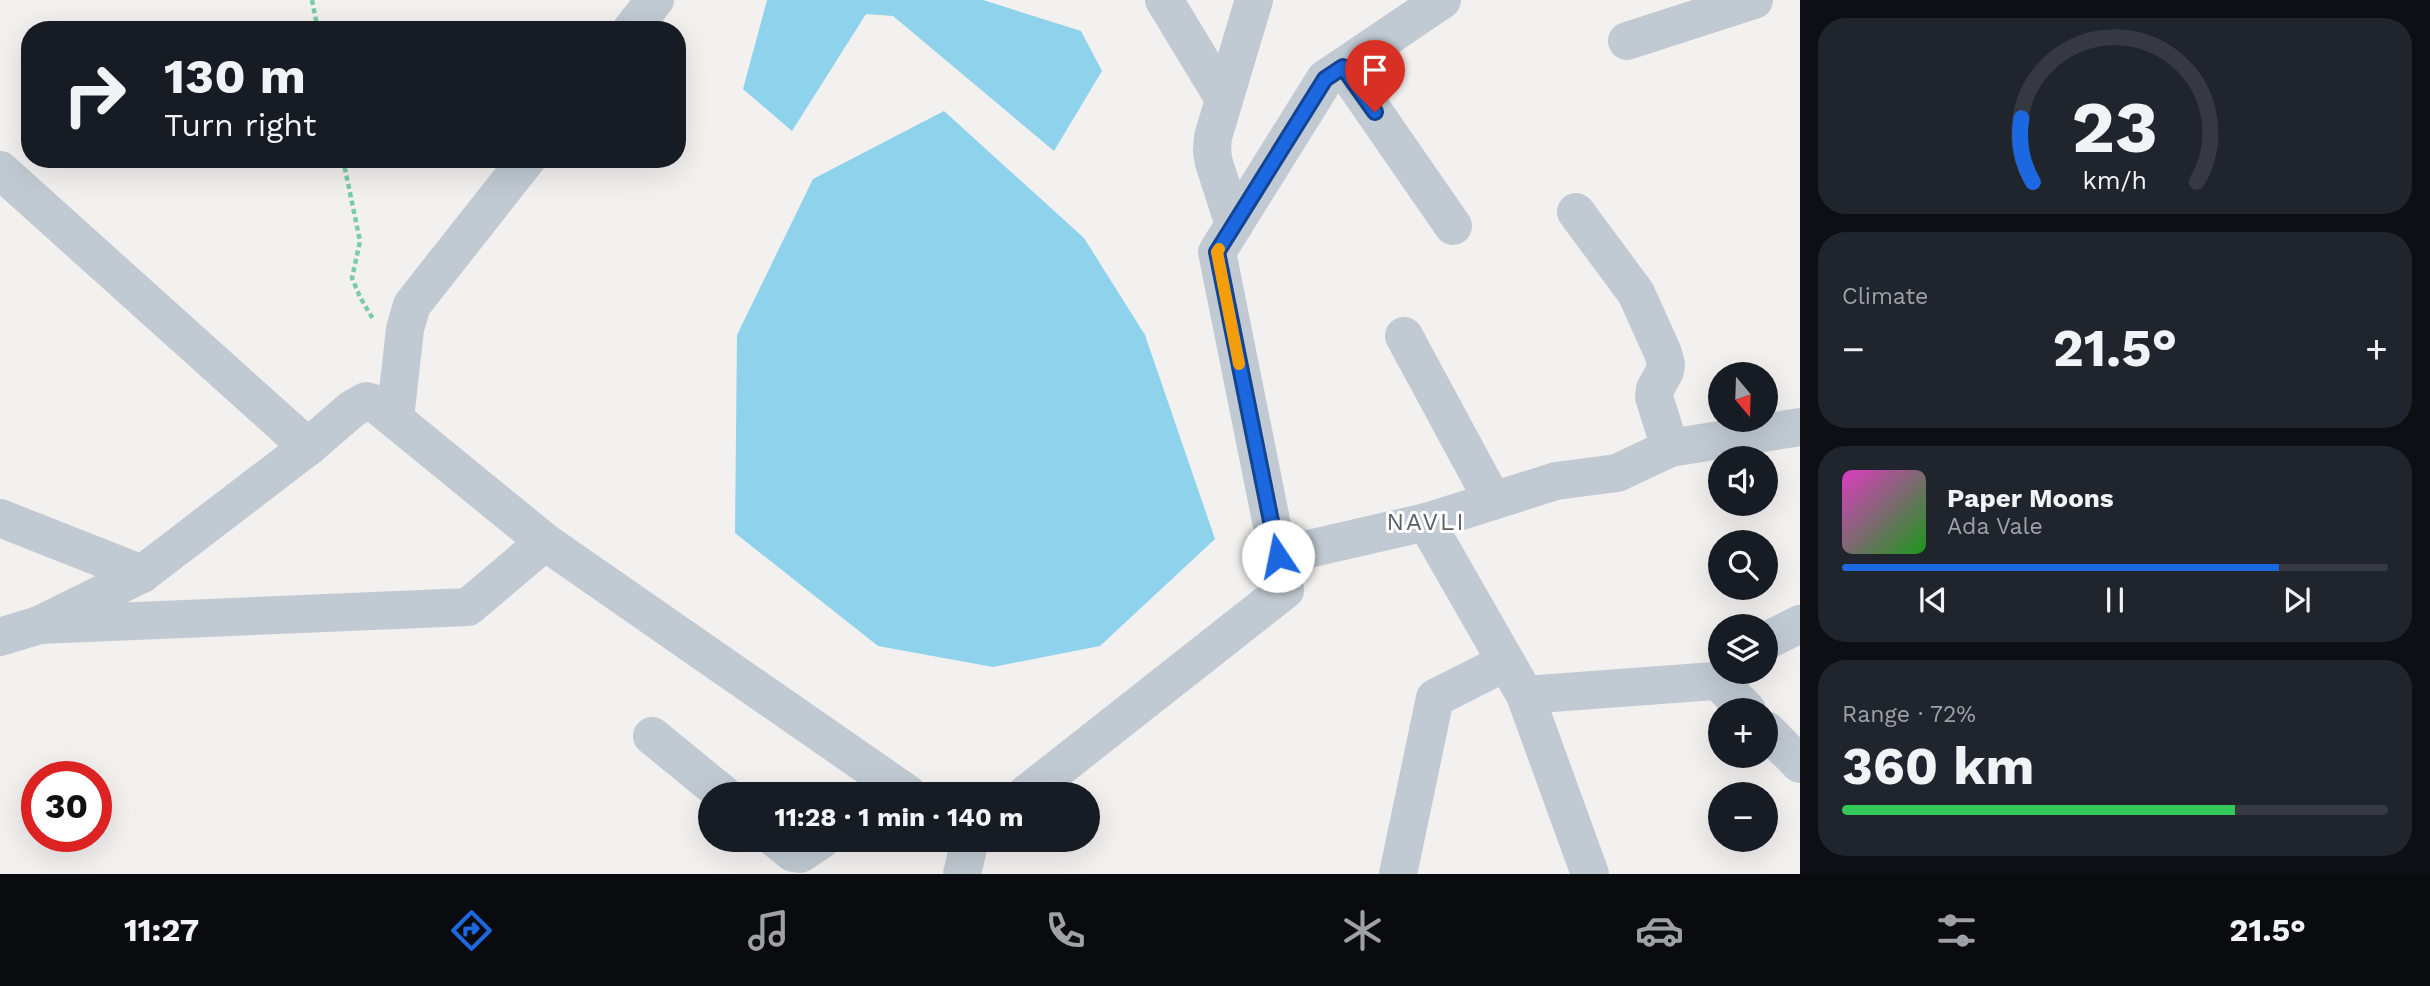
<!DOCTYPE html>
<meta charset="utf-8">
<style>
:root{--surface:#171b24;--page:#20242c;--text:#f1f3f6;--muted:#9ea1a6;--line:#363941;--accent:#1c68e1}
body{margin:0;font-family:"Work Sans",sans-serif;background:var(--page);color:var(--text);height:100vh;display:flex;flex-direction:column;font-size:26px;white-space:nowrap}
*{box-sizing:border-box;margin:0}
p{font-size:23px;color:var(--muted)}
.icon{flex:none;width:38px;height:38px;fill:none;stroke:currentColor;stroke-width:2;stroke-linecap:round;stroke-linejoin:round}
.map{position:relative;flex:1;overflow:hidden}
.side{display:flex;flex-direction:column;gap:18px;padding:18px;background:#0d0f14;width:630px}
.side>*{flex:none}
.banner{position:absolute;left:21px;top:21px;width:665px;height:147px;border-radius:28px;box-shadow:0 7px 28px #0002;background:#171b24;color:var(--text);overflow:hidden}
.needle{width:46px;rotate:161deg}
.tools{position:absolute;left:1708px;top:362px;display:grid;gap:14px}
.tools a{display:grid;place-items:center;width:70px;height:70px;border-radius:50%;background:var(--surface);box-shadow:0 7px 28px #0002;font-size:35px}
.speed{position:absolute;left:21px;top:761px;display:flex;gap:14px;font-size:35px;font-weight:700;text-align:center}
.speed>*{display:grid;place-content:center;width:91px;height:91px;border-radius:50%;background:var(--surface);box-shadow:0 7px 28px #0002;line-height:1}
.speed .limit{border:10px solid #d22;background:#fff;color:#111}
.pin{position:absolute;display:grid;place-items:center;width:60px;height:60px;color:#fff;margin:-72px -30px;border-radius:50% 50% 50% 0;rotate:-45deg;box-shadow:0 0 7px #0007}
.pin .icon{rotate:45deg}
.me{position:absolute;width:77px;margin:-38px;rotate:349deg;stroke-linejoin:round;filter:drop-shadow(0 0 5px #0008)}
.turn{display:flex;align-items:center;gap:24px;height:147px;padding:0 28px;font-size:32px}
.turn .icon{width:91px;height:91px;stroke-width:2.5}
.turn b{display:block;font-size:49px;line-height:60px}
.big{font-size:52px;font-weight:700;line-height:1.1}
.side .widget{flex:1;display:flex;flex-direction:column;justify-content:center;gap:10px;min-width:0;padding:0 24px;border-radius:28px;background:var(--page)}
.side .dial{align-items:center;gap:0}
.dial svg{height:182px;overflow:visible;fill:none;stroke:var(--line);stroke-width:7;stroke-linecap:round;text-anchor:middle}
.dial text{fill:var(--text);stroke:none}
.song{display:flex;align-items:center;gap:21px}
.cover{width:84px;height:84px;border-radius:10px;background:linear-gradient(135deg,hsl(310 70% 55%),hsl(120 70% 35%))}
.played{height:7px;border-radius:4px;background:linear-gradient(90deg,var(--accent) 80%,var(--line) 80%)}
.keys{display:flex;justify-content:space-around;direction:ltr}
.heat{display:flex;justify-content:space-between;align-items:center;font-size:38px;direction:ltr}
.charge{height:10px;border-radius:5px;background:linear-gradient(90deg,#34c759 72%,var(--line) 0)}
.trip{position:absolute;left:698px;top:782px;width:402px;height:70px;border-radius:35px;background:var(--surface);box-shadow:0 7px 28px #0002;font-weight:700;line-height:70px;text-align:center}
.tab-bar{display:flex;height:112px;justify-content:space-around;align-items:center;background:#090b0e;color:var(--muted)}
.tab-bar .icon{width:49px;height:49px}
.tab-bar .on{color:var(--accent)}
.tab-bar b{font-size:32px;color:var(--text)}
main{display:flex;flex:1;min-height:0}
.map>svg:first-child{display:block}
.water{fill:#8ed3eb}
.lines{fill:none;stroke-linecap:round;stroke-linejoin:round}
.path{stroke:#79cca7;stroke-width:4.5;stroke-dasharray:5 3.5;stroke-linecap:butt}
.minor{stroke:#c1cad2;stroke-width:38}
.route-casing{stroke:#124492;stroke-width:18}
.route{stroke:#1c68e1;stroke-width:12}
.slow{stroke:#f59e0b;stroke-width:12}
.labels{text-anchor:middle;stroke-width:6;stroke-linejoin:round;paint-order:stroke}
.quarter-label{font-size:24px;letter-spacing:2px;fill:#5d6065;stroke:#fff}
</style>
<main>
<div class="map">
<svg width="1800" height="874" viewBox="0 0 1800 874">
<rect width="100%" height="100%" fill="#f3f0f0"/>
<!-- water -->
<g class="water">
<path d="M 767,0 L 983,0 L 1081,31 L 1102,71 L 1054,151 L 893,16 L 866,14 L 792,131 L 743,89 Z"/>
<path d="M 944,111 L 1084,238 L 1145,335 L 1215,539 L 1100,646 L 993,667 L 878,646 L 735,533 L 737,335 L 813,179 Z"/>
</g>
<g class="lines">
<!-- path -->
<g class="path">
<path d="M 312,0 L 318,30"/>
<path d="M 343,159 L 360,241 L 352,278 L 360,297 L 373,319"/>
</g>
<!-- minor -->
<g class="minor">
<path d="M 1164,0 L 1224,99"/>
<path d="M 631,30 L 655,0"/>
<path d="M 1627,41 L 1754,0"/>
<path d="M 1343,67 L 1453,226"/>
<path d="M 0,170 L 308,447 L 352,409 L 366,401 L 376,404 L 545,542 L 908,794"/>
<path d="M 1576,212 L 1636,293 L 1663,353 L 1666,364 L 1665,371 L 1655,389 L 1654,397 L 1670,448"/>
<path d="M 1234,225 L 1214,163 L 1212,151 L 1213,137 L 1254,0"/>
<path d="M 1404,336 L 1493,501"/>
<path d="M 395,419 L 405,329 L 412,305 L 527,159"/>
<path d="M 0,518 L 142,574"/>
<path d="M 1426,522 L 1525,695 L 1590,874"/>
<path d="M 1278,556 L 1426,522 L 1556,481 L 1617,473 L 1670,448 L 1800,427"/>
<path d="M 39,625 L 468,607 L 545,542"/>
<path d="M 0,637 L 39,625 L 142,574 L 308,447"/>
<path d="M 1766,641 L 1800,624"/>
<path d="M 1525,695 L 1714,681 L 1723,686 L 1747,710"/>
<path d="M 1766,730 L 1800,764"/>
<path d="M 652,736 L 723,794"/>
<path d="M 1026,794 L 1285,590 L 1217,252 L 1325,79 L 1442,0"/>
<path d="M 777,840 L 793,853 L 800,854 L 821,840"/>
<path d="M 962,874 L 970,840"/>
<path d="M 1398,874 L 1435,698 L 1506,662"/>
</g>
</g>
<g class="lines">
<defs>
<path id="route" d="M 1278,556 L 1217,252 L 1325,79 L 1343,67 L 1375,112"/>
</defs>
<!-- route casing -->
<use href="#route" class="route-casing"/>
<!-- route -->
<use href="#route" class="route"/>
<!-- slow -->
<path class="slow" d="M 1219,249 L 1217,252 L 1239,364"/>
</g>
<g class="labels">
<!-- quarter labels -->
<g class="quarter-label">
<text x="1426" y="530">NAVLI</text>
</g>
</g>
</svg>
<div class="tools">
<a><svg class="needle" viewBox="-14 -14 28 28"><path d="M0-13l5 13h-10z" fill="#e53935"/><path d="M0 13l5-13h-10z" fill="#9ea1a6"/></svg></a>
<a><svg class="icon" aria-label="sound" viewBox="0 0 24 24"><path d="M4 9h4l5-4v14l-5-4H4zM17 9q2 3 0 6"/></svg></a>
<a><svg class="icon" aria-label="search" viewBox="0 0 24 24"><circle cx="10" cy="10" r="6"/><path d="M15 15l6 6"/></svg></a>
<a><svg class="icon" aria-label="layers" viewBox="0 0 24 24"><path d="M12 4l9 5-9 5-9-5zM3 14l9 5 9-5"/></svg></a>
<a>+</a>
<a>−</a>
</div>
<div class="speed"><div class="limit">30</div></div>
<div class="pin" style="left:1375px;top:112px;background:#d93025"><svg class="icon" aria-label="arrive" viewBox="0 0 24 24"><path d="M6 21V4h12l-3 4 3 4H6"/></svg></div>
<svg class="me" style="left:1278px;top:556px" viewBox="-20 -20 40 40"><circle r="19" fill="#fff"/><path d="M0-13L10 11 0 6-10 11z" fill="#1c68e1"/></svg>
<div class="trip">11:28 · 1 min · 140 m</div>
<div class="banner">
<div class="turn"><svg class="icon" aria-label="right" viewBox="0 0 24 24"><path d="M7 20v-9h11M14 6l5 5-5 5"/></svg><div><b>130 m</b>Turn right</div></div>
</div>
</div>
<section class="side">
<div class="widget dial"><svg viewBox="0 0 100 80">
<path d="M14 69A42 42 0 1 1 86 69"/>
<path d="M14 69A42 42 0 0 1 9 41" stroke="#1c68e1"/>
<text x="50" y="56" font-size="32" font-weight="700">23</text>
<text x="50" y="72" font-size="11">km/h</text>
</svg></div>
<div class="widget"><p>Climate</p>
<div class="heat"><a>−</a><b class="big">21.5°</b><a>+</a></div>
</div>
<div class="widget">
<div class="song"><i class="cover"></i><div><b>Paper Moons</b><p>Ada Vale</p></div></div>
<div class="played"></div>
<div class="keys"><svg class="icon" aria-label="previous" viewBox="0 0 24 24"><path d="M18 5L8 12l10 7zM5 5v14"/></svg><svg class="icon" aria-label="pause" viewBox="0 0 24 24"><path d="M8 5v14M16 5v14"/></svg><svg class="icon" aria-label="next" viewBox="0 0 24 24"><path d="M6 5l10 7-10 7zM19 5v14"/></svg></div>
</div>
<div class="widget"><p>Range · 72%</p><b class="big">360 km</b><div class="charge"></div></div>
</section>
</main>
<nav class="tab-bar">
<b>11:27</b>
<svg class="icon on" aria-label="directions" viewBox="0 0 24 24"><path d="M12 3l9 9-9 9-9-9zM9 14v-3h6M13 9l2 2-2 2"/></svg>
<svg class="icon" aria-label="music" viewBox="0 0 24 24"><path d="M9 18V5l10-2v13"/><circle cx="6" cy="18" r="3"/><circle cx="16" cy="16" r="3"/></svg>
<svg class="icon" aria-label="phone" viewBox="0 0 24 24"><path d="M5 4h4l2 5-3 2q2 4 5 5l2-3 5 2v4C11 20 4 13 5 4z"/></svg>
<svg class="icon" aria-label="climate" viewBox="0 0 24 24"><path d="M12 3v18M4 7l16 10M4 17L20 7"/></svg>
<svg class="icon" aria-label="car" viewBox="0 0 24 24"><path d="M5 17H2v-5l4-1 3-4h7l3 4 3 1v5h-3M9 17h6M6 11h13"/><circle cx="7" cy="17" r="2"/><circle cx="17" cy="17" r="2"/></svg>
<svg class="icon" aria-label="filters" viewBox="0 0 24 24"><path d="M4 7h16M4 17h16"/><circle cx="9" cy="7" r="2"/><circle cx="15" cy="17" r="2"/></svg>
<b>21.5°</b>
</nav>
